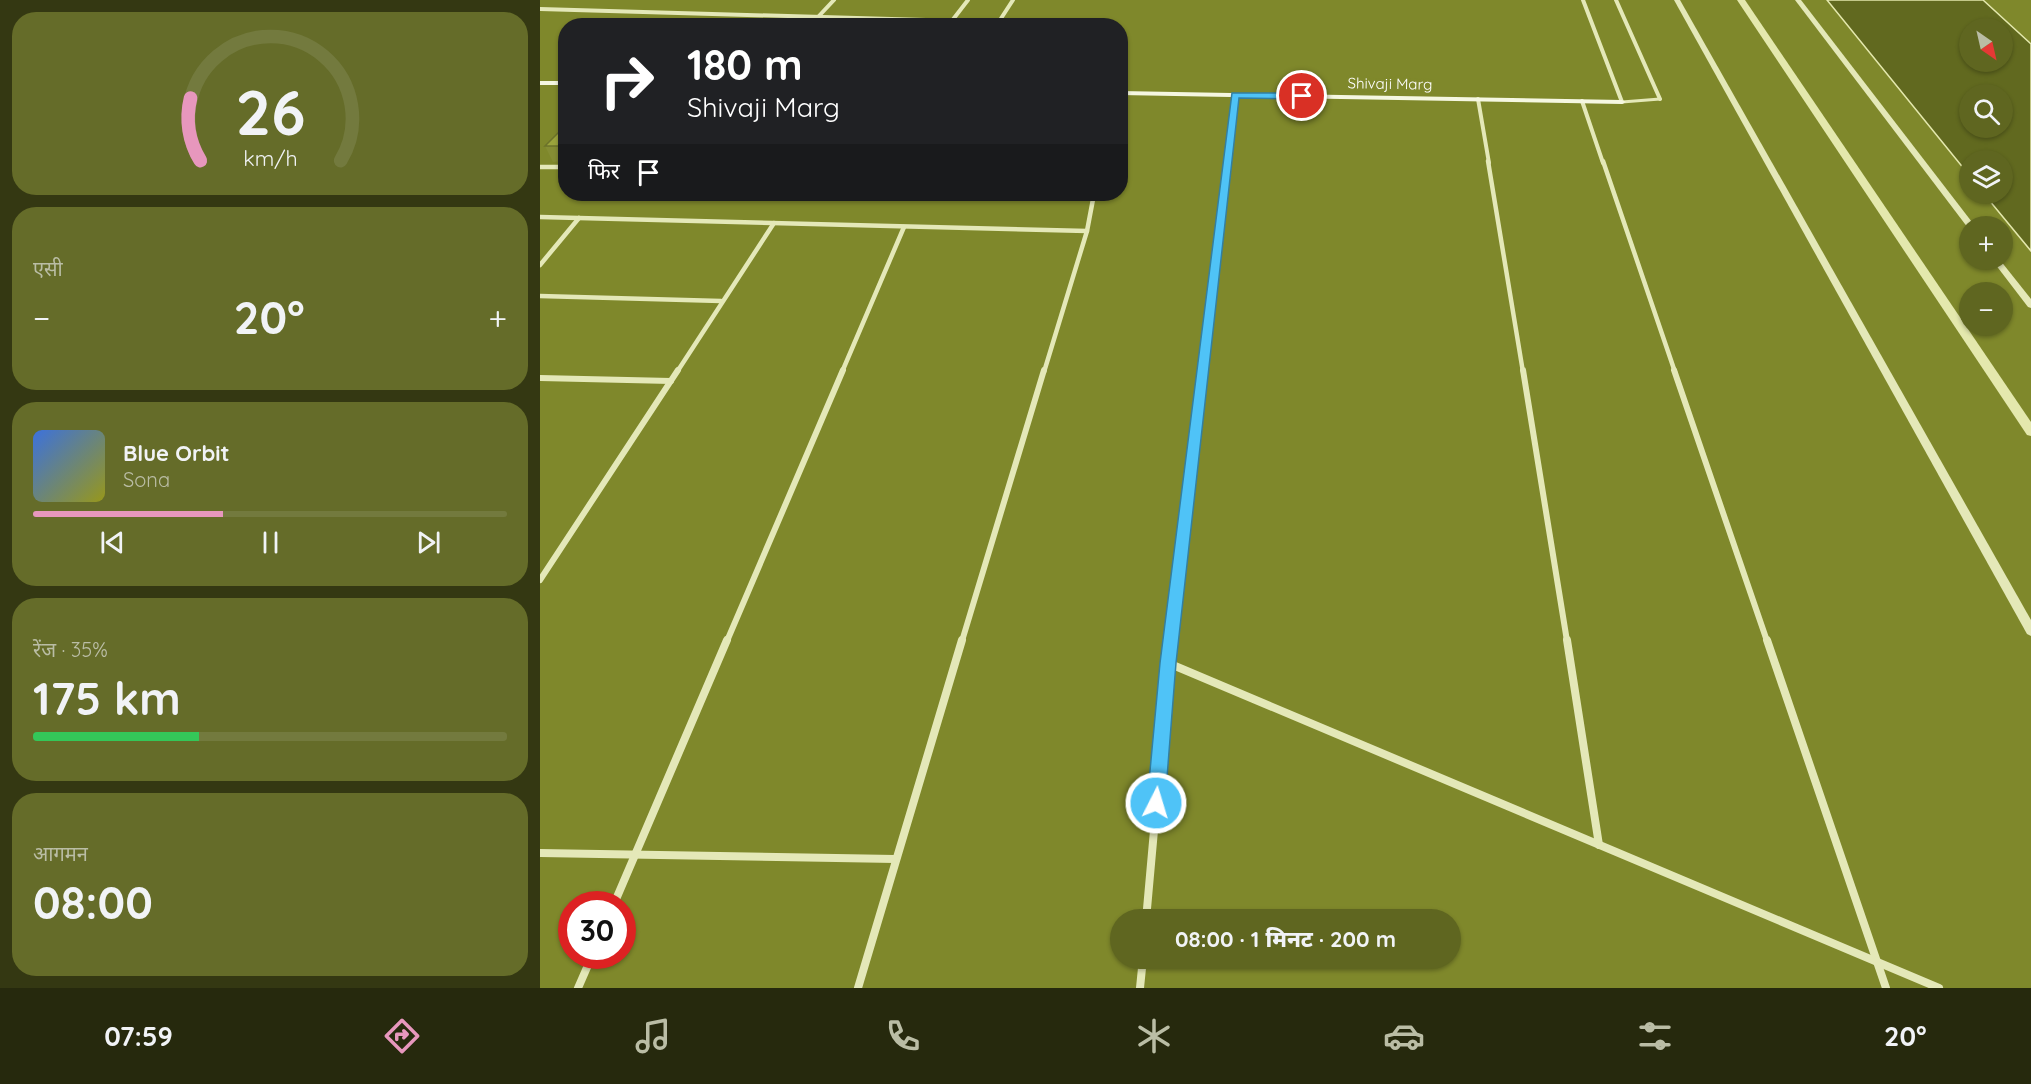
<!DOCTYPE html>
<html lang="hi">
<meta charset="utf-8">
<style>
:root{--surface:#5f6620;--page:#656c29;--text:#f1f3f6;--muted:#babda5;--line:#737a3e;--accent:#e797bd}
body{margin:0;font-family:Quicksand,"Noto Sans Devanagari",sans-serif;background:var(--page);color:var(--text);height:100vh;display:flex;flex-direction:column;font-size:22px;white-space:nowrap}
*{box-sizing:border-box;margin:0}
p{font-size:20px;color:var(--muted)}
.icon{flex:none;width:33px;height:33px;fill:none;stroke:currentColor;stroke-width:2;stroke-linecap:round;stroke-linejoin:round}
.map{position:relative;flex:1;overflow:hidden}
.details{display:flex;flex-direction:column;gap:12px;padding:12px;background:#343812;width:540px}
.details>*{flex:none}
.top-card{position:absolute;left:18px;top:18px;width:570px;height:183px;border-radius:24px;box-shadow:0 2px 4px #0004;background:#202124;color:#fff;overflow:hidden}
.needle{width:39px;rotate:146deg}
.fabs{position:absolute;left:1419px;top:18px;display:grid;gap:12px}
.fabs a{display:grid;place-items:center;width:54px;height:54px;border-radius:50%;background:var(--surface);box-shadow:0 2px 4px #0004;font-size:30px}
.speed{position:absolute;left:18px;top:891px;display:flex;gap:12px;font-size:30px;font-weight:700;text-align:center}
.speed>*{display:grid;place-content:center;width:78px;height:78px;border-radius:50%;background:var(--surface);box-shadow:0 2px 4px #0004;line-height:1}
.speed .limit{border:9px solid #d22;background:#fff;color:#111}
.pin{position:absolute;display:grid;place-items:center;width:51px;height:51px;color:#fff;margin:-26px;border:3px solid #fff;border-radius:50%;box-shadow:0 2px 6px #0007}
.me{position:absolute;width:66px;margin:-33px;rotate:5deg;stroke-linejoin:round;filter:drop-shadow(0 0 4px #0008)}
.turn{display:flex;align-items:center;gap:21px;height:126px;padding:0 30px;font-size:27px}
.turn .icon{width:78px;height:78px;stroke-width:2.5}
.turn b{display:block;font-size:42px;line-height:51px}
.then{display:flex;align-items:center;height:57px;padding:0 30px;background:#0003;gap:12px;font-size:22px}
.big{font-size:45px;font-weight:800;line-height:1.1}
.details .card{flex:1;display:flex;flex-direction:column;justify-content:center;gap:9px;min-width:0;padding:0 21px;border-radius:24px;background:var(--page)}
.details .dial{align-items:center;gap:0}
.dial svg{height:156px;overflow:visible;fill:none;stroke:var(--line);stroke-width:7;stroke-linecap:round;text-anchor:middle}
.dial text{fill:var(--text);stroke:none}
.song{display:flex;align-items:center;gap:18px}
.cover{width:72px;height:72px;border-radius:9px;background:linear-gradient(135deg,hsl(220 70% 55%),hsl(60 70% 35%))}
.played{height:6px;border-radius:3px;background:linear-gradient(90deg,var(--accent) 40%,var(--line) 40%)}
.keys{display:flex;justify-content:space-around;direction:ltr}
.heat{display:flex;justify-content:space-between;align-items:center;font-size:33px;direction:ltr}
.charge{height:9px;border-radius:4px;background:linear-gradient(90deg,#34c759 35%,var(--line) 0)}
.trip{position:absolute;left:570px;top:909px;width:351px;height:60px;border-radius:30px;background:var(--surface);box-shadow:0 2px 4px #0004;font-weight:800;line-height:60px;text-align:center}
.tab-bar{display:flex;height:96px;justify-content:space-around;align-items:center;background:#26290d;color:var(--muted)}
.tab-bar .icon{width:42px;height:42px}
.tab-bar .selected{color:var(--accent)}
.tab-bar b{font-size:27px;color:var(--text)}
main{display:flex;flex:1;min-height:0}
.map>svg:first-child{display:block}
.water{fill:#61691f;stroke:#e4e8ad;stroke-width:1.5;fill-rule:evenodd}
.lines{fill:none;stroke-linecap:round;stroke-linejoin:round}
.stream{fill:#e4e8ad;fill-rule:evenodd}
.service{stroke:#e4e8b8;stroke-width:3}
.minor-far3{stroke:#e4e8b8;stroke-width:4}
.minor-far2{stroke:#e4e8b8;stroke-width:4.5}
.minor-far1{stroke:#e4e8b8;stroke-width:6}
.minor{stroke:#e4e8b8;stroke-width:8}
.tertiary{fill:#e4e8b8;fill-rule:evenodd}
.secondary{fill:#f5f7e1;fill-rule:evenodd}
.wall{fill:#858d34}
.building{fill:#9ba43c;stroke:#6c732a;stroke-width:1.5}
.route{fill:#4fc3f7;stroke:#337fa1;stroke-width:1.5}
.labels{text-anchor:middle;stroke-width:6;stroke-linejoin:round;paint-order:stroke}
.far-street-label{font-size:15px;fill:#fff;stroke:#7f882b}
</style>
<main>
<section class="details">
<div class="card dial"><svg viewBox="0 0 100 80">
<path d="M14 69A42 42 0 1 1 86 69"/>
<path d="M14 69A42 42 0 0 1 9 37" stroke="#e797bd"/>
<text x="50" y="56" font-size="32" font-weight="700">26</text>
<text x="50" y="72" font-size="11">km/h</text>
</svg></div>
<div class="card"><p>एसी</p>
<div class="heat"><a>−</a><b class="big">20°</b><a>+</a></div>
</div>
<div class="card">
<div class="song"><i class="cover"></i><div><b>Blue Orbit</b><p>Sona</p></div></div>
<div class="played"></div>
<div class="keys"><svg class="icon" aria-label="previous" viewBox="0 0 24 24"><path d="M18 5L8 12l10 7zM5 5v14"/></svg><svg class="icon" aria-label="pause" viewBox="0 0 24 24"><path d="M8 5v14M16 5v14"/></svg><svg class="icon" aria-label="next" viewBox="0 0 24 24"><path d="M6 5l10 7-10 7zM19 5v14"/></svg></div>
</div>
<div class="card"><p>रेंज · 35%</p><b class="big">175 km</b><div class="charge"></div></div>
<div class="card"><p>आगमन</p><b class="big">08:00</b></div>
</section>
<div class="map">
<svg width="1491" height="988" viewBox="0 0 1491 988">
<rect width="100%" height="100%" fill="#7f882b"/>
<!-- water -->
<path class="water" d="M 1287,0 L 1443,0 L 1491,44 L 1491,251 L 1444,194 L 1462,194 L 1462,160 L 1430,160 L 1429,175 ZM 1430,28 L 1462,28 L 1462,62 L 1430,62 ZM 1430,94 L 1462,94 L 1462,128 L 1430,128 Z"/>
<g class="lines">
<!-- stream -->
<path class="stream" d="M 1197,0 L 1205,0 L 1491,422 L 1491,436 L 1487,435 Z"/>
<!-- service -->
<path class="service" d="M 1082,102 L 1120,99"/>
<!-- minor-far3 -->
<g class="minor-far3">
<path d="M 1043,0 L 1082,102"/>
<path d="M 1076,0 L 1120,99"/>
<path d="M 0,9 L 455,22 L 460,20 L 473,0"/>
<path d="M 278,17 L 294,0"/>
<path d="M 411,22 L 428,0"/>
<path d="M 938,99 L 949,163"/>
<path d="M 1042,101 L 1063,163"/>
<path d="M 687,163 L 695,95"/>
</g>
<!-- minor-far2 -->
<g class="minor-far2">
<path d="M 948,161 L 983,372"/>
<path d="M 1063,161 L 1135,372"/>
<path d="M 0,167 L 26,167"/>
<path d="M 0,217 L 547,231"/>
<path d="M 0,265 L 39,218"/>
<path d="M 0,296 L 181,301"/>
<path d="M 137,372 L 234,223"/>
<path d="M 302,372 L 364,227"/>
<path d="M 504,372 L 547,231 L 554,194"/>
<path d="M 662,372 L 687,161"/>
</g>
<!-- minor-far1 -->
<g class="minor-far1">
<path d="M 983,370 L 1027,641"/>
<path d="M 1134,370 L 1227,641"/>
<path d="M 0,378 L 131,381"/>
<path d="M 0,580 L 138,370"/>
<path d="M 187,641 L 303,370"/>
<path d="M 422,641 L 504,370"/>
<path d="M 631,641 L 663,370"/>
</g>
<!-- minor -->
<g class="minor">
<path d="M 1027,640 L 1059,845"/>
<path d="M 1227,640 L 1346,988"/>
<path d="M 628,663 L 1399,988"/>
<path d="M 0,853 L 355,859"/>
<path d="M 74,904 L 187,640"/>
<path d="M 606,920 L 631,640"/>
<path d="M 38,988 L 52,956"/>
<path d="M 318,988 L 422,640"/>
<path d="M 600,988 L 603,958"/>
</g>
<!-- tertiary -->
<g class="tertiary">
<path d="M 1134,0 L 1140,0 L 1491,620 L 1491,636 L 1487,634 Z"/>
<path d="M 1255,0 L 1261,0 L 1435,226 L 1428,228 Z"/>
<path d="M 1452,260 L 1460,260 L 1491,299 L 1491,308 L 1488,307 Z"/>
</g>
<!-- secondary -->
<g class="secondary">
<rect x="0" y="81" width="26" height="4"/>
<path d="M 580,91 L 1082,100 L 1086,102 L 1082,104 L 580,95 Z"/>
</g>
</g>
<!-- wall -->
<path class="wall" d="M 26,125 L 26,161 L 13,162 L 5,146 Z"/>
<!-- building -->
<path class="building" d="M 26,125 L 26,146 L 5,146 Z"/>
<!-- route -->
<path class="route" d="M 692,93 L 762,93 L 766,96 L 762,99 L 699,98 L 636,663 L 625,803 L 622,809 L 616,811 L 610,809 L 607,803 L 620,663 Z"/>
<g class="labels">
<!-- far-street labels -->
<g class="far-street-label">
<text transform="translate(850 84) rotate(1)" y="5">Shivaji Marg</text>
</g>
</g>
</svg>
<div class="fabs">
<a><svg class="needle" viewBox="-14 -14 28 28"><path d="M0-13l5 13h-10z" fill="#e53935"/><path d="M0 13l5-13h-10z" fill="#babda5"/></svg></a>
<a><svg class="icon" aria-label="search" viewBox="0 0 24 24"><circle cx="10" cy="10" r="6"/><path d="M15 15l6 6"/></svg></a>
<a><svg class="icon" aria-label="layers" viewBox="0 0 24 24"><path d="M12 4l9 5-9 5-9-5zM3 14l9 5 9-5"/></svg></a>
<a>+</a>
<a>−</a>
</div>
<div class="speed"><div class="limit">30</div></div>
<div class="pin" style="left:762px;top:96px;background:#d93025"><svg class="icon" aria-label="arrive" viewBox="0 0 24 24"><path d="M6 21V4h12l-3 4 3 4H6"/></svg></div>
<svg class="me" style="left:616px;top:803px" viewBox="-20 -20 40 40"><circle r="17" fill="#4fc3f7" stroke="#fff" stroke-width="3"/><path d="M0-11L8 9 0 5-8 9z" fill="#fff"/></svg>
<div class="trip">08:00 · 1 मिनट · 200 m</div>
<div class="top-card">
<div class="turn"><svg class="icon" aria-label="right" viewBox="0 0 24 24"><path d="M7 20v-9h11M14 6l5 5-5 5"/></svg><div><b>180 m</b>Shivaji Marg</div></div>
<div class="then">फिर<svg class="icon" aria-label="arrive" viewBox="0 0 24 24"><path d="M6 21V4h12l-3 4 3 4H6"/></svg></div>
</div>
</div>
</main>
<nav class="tab-bar">
<b>07:59</b>
<svg class="icon selected" aria-label="directions" viewBox="0 0 24 24"><path d="M12 3l9 9-9 9-9-9zM9 14v-3h6M13 9l2 2-2 2"/></svg>
<svg class="icon" aria-label="music" viewBox="0 0 24 24"><path d="M9 18V5l10-2v13"/><circle cx="6" cy="18" r="3"/><circle cx="16" cy="16" r="3"/></svg>
<svg class="icon" aria-label="phone" viewBox="0 0 24 24"><path d="M5 4h4l2 5-3 2q2 4 5 5l2-3 5 2v4C11 20 4 13 5 4z"/></svg>
<svg class="icon" aria-label="climate" viewBox="0 0 24 24"><path d="M12 3v18M4 7l16 10M4 17L20 7"/></svg>
<svg class="icon" aria-label="car" viewBox="0 0 24 24"><path d="M5 17H2v-5l4-1 3-4h7l3 4 3 1v5h-3M9 17h6M6 11h13"/><circle cx="7" cy="17" r="2"/><circle cx="17" cy="17" r="2"/></svg>
<svg class="icon" aria-label="filters" viewBox="0 0 24 24"><path d="M4 7h16M4 17h16"/><circle cx="9" cy="7" r="2"/><circle cx="15" cy="17" r="2"/></svg>
<b>20°</b>
</nav>
